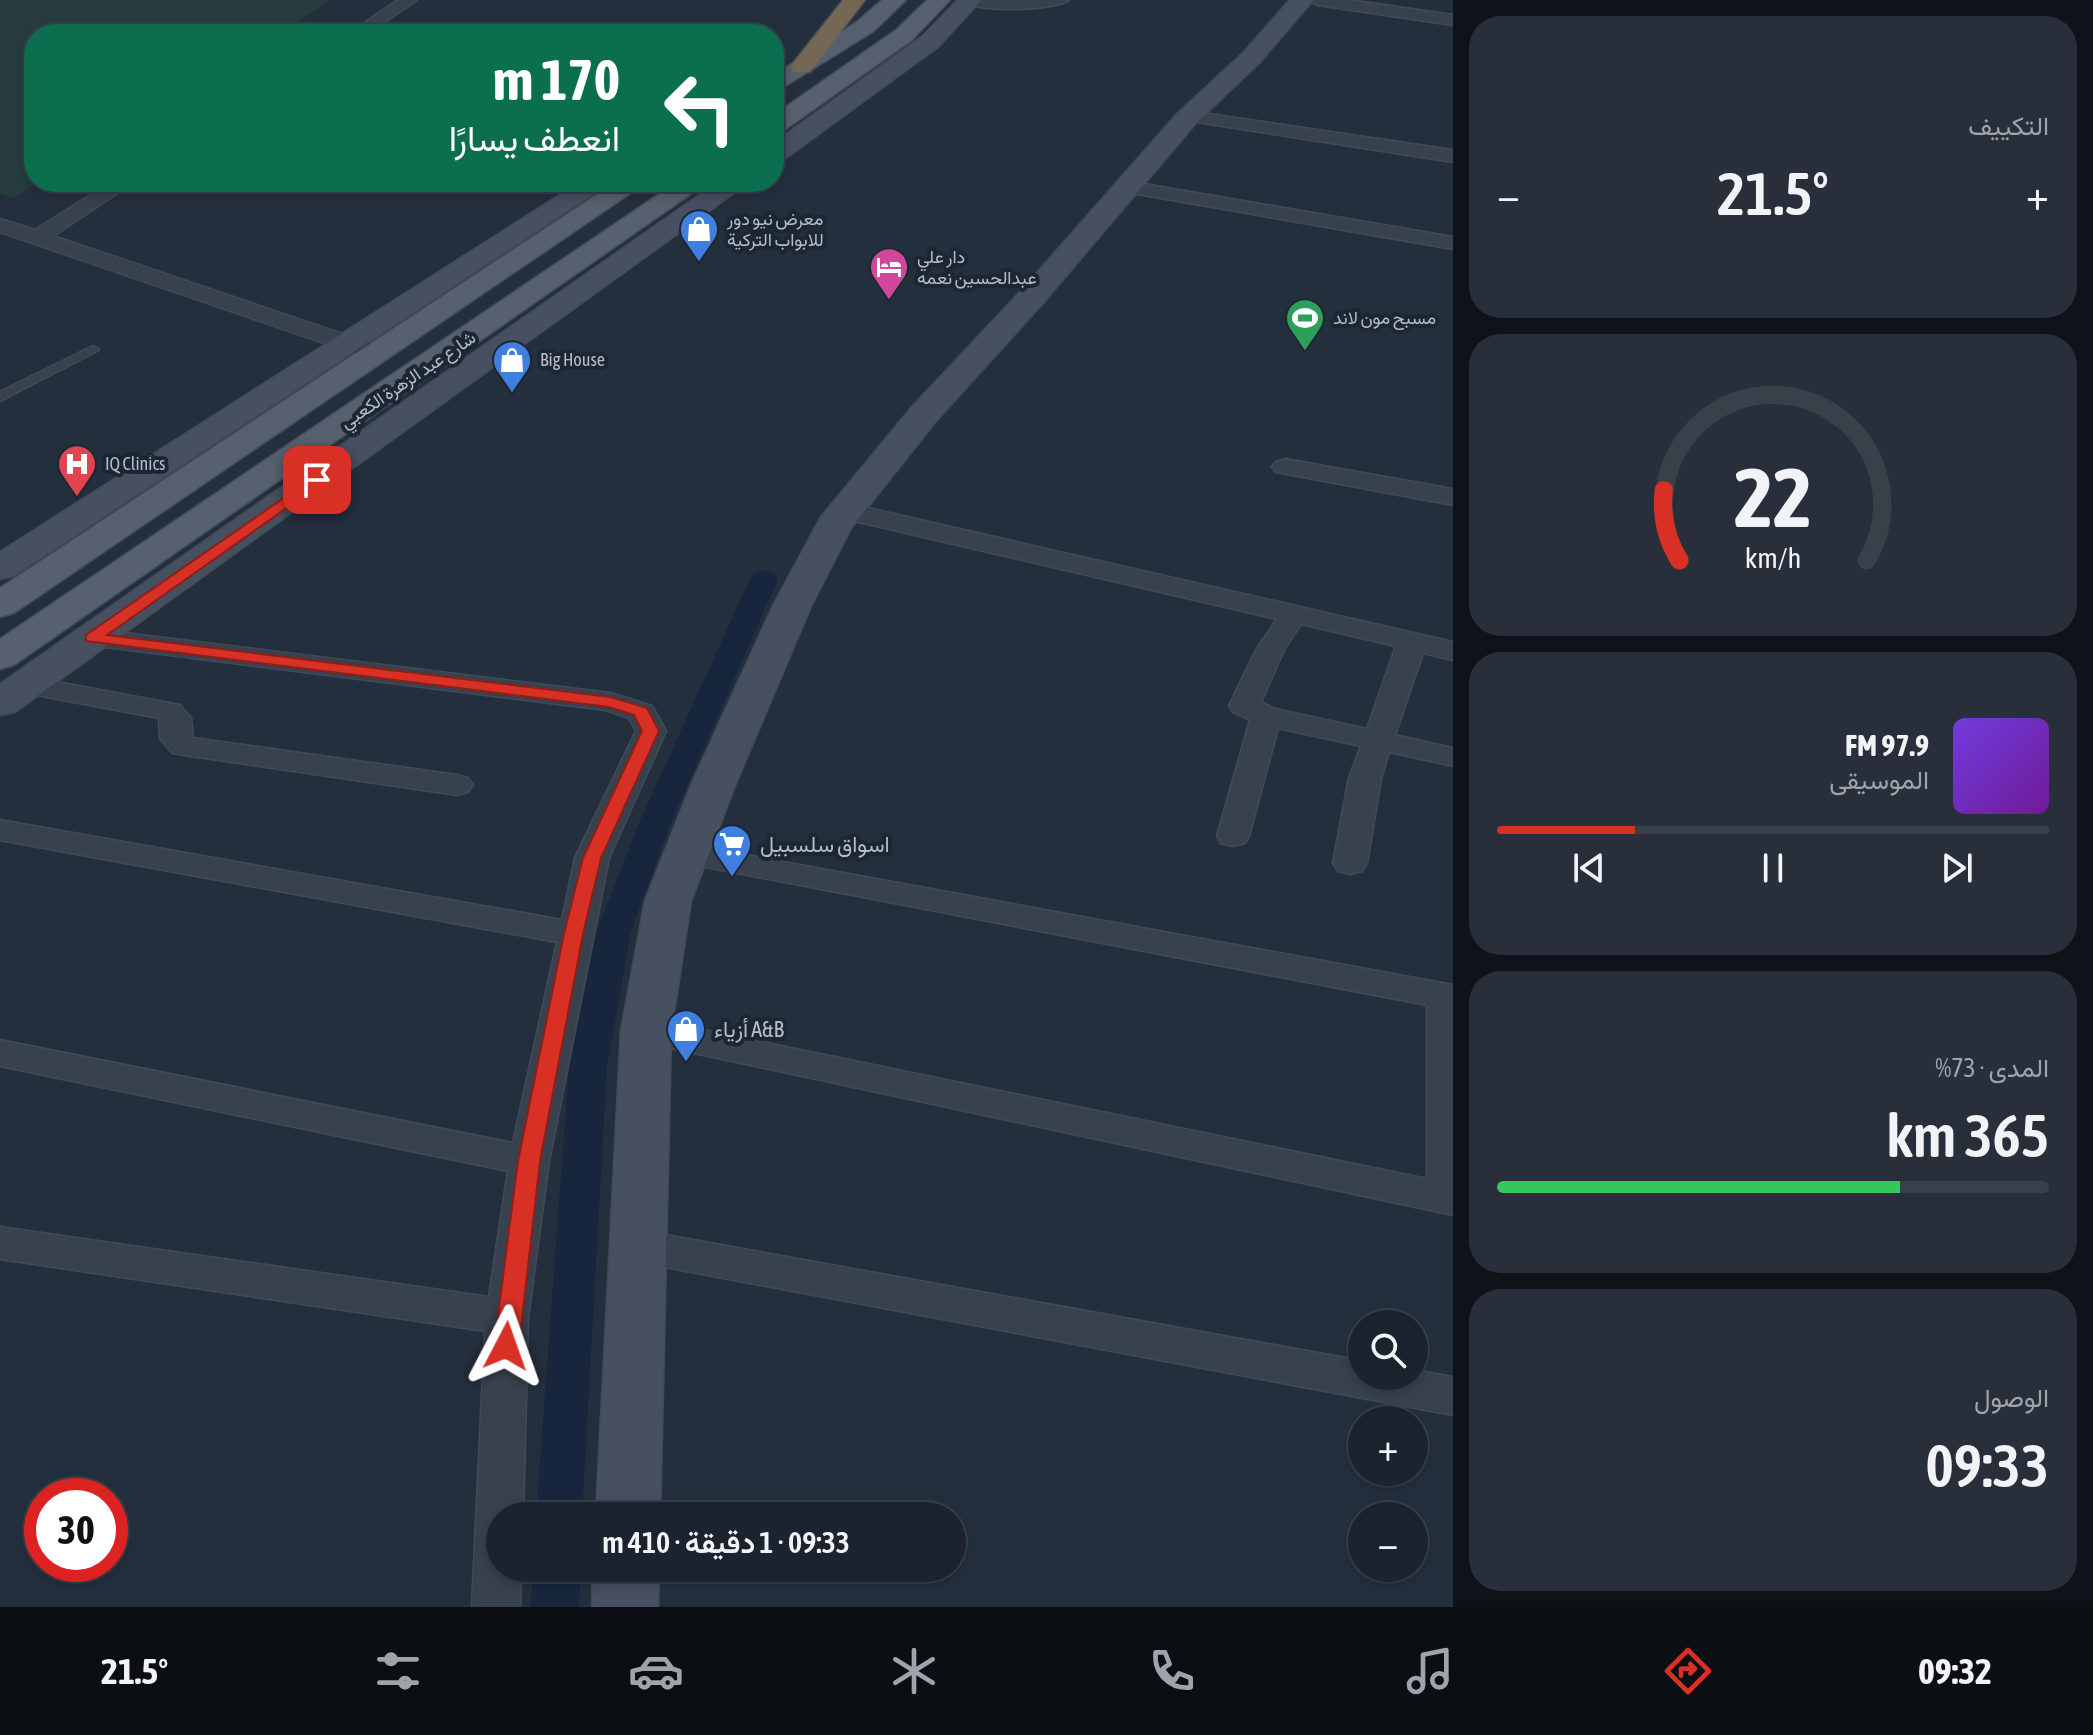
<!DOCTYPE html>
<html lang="ar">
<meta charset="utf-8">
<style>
:root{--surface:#1b232e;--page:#282f3a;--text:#f1f3f6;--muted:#a0a4aa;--line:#39404a;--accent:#d93025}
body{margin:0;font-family:"Asap Condensed",Vazirmatn,sans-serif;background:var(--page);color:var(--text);direction:rtl;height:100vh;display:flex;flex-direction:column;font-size:30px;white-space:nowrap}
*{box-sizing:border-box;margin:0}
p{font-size:26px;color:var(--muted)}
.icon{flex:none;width:44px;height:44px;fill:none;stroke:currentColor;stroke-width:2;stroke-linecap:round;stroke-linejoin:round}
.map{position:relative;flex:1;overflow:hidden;direction:ltr}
.panel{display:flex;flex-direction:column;gap:16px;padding:16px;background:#0f1319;width:640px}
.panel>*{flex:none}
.top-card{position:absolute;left:24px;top:24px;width:760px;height:168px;border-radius:32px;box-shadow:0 4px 12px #0003,0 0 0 2px var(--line);direction:rtl;background:#0b6e4f;color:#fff;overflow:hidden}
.controls{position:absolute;left:1348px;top:1310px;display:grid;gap:16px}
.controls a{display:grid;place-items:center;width:80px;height:80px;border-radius:50%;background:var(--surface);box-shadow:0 4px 12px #0003,0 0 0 2px var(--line);font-size:40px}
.speed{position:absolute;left:24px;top:1478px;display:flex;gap:16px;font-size:40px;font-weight:700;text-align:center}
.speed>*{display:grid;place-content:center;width:104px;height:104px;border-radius:50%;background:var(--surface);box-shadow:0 4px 12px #0003,0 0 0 2px var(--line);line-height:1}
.speed .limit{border:12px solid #d22;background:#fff;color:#111}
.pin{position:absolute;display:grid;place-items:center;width:68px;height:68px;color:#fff;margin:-34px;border-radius:16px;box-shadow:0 4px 12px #0006}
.me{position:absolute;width:88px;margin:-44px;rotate:4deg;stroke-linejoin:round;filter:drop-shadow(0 0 6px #0008)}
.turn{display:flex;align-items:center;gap:28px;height:168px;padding:0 32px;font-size:36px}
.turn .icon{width:104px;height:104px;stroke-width:2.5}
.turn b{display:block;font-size:56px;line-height:68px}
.big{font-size:60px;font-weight:600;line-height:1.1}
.panel .tile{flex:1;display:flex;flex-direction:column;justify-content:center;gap:12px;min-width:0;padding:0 28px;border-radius:32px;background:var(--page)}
.panel .dial{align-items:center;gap:0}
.dial svg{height:208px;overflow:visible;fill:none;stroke:var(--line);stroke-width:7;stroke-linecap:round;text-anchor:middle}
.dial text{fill:var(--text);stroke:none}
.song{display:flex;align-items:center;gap:24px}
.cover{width:96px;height:96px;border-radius:12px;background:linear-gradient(135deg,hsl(260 70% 55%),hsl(280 70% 35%))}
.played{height:8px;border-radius:4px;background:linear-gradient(90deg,var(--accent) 25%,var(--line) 25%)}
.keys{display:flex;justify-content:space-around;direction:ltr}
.heat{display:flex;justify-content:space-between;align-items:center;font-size:44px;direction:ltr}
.charge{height:12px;border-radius:6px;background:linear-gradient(90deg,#34c759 73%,var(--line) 0)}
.trip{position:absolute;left:486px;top:1502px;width:480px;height:80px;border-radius:40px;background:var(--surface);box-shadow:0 4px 12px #0003,0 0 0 2px var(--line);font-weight:600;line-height:80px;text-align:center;direction:rtl}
.tab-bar{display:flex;height:128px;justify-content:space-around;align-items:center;background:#0b0e12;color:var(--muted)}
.tab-bar .icon{width:56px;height:56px}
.tab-bar .active{color:var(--accent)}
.tab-bar b{font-size:36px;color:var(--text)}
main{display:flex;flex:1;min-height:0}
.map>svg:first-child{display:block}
.green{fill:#263c3f}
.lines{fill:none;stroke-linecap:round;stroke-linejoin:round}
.canal{fill:#17263c;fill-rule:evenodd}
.lane-casing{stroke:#414a57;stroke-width:3}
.street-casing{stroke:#414a57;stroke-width:3}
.secondary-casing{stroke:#414a57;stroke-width:3}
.primary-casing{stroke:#414a57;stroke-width:3}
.highway-casing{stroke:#434c59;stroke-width:3}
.lane{fill:#38414e;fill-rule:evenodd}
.street{fill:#38414e;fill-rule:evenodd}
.secondary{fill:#465061;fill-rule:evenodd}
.primary{fill:#56606e;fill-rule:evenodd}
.highway{fill:#746855;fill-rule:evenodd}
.route{fill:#d93025;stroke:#8d1f18;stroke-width:2}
.labels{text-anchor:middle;stroke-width:8;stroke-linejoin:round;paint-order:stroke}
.far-poi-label{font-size:18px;fill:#b4bcc9;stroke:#1d2633;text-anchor:start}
.far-street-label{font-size:18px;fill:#b4bcc9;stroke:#1d2633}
.poi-label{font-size:22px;fill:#b4bcc9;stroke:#1d2633;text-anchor:start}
</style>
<main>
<section class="panel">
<div class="tile"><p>التكييف</p>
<div class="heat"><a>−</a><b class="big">21.5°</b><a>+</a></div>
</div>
<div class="tile dial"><svg viewBox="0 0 100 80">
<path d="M14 69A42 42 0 1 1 86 69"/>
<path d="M14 69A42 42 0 0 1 8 42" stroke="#d93025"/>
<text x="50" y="56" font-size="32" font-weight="700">22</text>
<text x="50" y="72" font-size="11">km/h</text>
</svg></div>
<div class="tile">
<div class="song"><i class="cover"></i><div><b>97.9 FM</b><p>الموسيقى</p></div></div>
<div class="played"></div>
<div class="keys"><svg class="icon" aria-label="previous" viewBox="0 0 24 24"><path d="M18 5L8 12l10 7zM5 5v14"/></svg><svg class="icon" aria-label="pause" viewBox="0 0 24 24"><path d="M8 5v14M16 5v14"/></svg><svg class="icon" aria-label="next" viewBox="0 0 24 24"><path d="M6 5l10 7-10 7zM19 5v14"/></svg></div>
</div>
<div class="tile"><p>المدى · 73%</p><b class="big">365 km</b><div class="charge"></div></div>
<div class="tile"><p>الوصول</p><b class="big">09:33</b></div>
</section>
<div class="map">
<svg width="1453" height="1607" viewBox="0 0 1453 1607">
<rect width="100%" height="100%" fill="#242f3e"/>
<!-- green -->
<path class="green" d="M 0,0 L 331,0 L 277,34 L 34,34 L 34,182 L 39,182 L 13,198 L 0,194 Z"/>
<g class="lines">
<!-- canal -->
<g class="canal">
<path d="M 764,571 L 774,573 L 778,579 L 670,825 L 631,931 L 607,1067 L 582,1516 L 536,1516 L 569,1067 L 597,931 L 638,825 L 750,579 L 754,573 Z"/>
<path d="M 533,1568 L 581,1568 L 579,1607 L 531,1607 Z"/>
</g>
<defs>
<path id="lane" d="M 93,346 L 99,349 L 97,351 L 0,401 L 0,392 Z"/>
<g id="street">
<path d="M 398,0 L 417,0 L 367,34 L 348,34 Z"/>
<path d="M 962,0 L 1069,0 C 1055,11 970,13 962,0 Z"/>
<path d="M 1309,0 L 1349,0 L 1453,15 L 1453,25 L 1317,5 Z"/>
<path d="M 1189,111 L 1453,150 L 1453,162 L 1183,120 L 1180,116 Z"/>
<path d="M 1127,181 L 1453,237 L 1453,249 L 1120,191 L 1117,187 L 1120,183 Z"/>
<path d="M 111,182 L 134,182 L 53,236 L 384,348 L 387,353 L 376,360 L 368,358 L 0,232 L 0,219 L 35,230 Z"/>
<path d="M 1285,459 L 1453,489 L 1453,505 L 1276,472 L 1272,467 L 1276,462 Z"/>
<path d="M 846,503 L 1453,642 L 1453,660 L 1423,653 L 1395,735 L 1453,748 L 1453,766 L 1389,752 L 1381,778 L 1367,863 L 1362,871 L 1350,874 L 1338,871 L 1333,863 L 1349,778 L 1361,746 L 1278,728 L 1249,836 L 1245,843 L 1233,846 L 1221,843 L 1217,836 L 1250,720 L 1233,712 L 1229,706 L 1256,650 L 1277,619 L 837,517 L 833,511 ZM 1301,624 L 1396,646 L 1367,729 L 1275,709 L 1261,702 L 1284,650 Z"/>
<path d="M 92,629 L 610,693 L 652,706 L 666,731 L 609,858 L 549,1161 L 528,1317 L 523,1516 L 500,1516 L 500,1568 L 521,1568 L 520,1607 L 472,1607 L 485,1331 L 0,1259 L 0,1227 L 489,1297 L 508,1171 L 0,1066 L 0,1040 L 513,1143 L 557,942 L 0,840 L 0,820 L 562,920 L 575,858 L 636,731 L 629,718 L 606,710 L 82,644 L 78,638 L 82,632 Z"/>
<path d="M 25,676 L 180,705 L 191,718 L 193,738 L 457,775 L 468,778 L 473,785 L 468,792 L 457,795 L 184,755 L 173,753 L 160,739 L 159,718 L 15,691 L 10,685 L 15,679 Z"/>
<path d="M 686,844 L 1453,985 L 1453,1215 L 633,1040 L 628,1031 L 633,1022 L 646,1018 L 1427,1179 L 1427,1005 L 674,861 L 669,854 L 674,847 Z"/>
<path d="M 638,1230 L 1362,1361 L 1362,1376 L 1414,1376 L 1414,1370 L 1453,1377 L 1453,1415 L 638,1262 L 624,1257 L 618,1246 L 624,1235 Z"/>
</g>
<g id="secondary">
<path d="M 958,0 L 981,0 L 939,46 L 783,160 L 774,163 L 774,143 L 923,36 Z"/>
<path d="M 1290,0 L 1313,0 L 1259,63 L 1195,124 L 1043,303 L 936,421 L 851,528 L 811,606 L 736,783 L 691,901 L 671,1031 L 660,1516 L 596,1516 L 621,1031 L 645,901 L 692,783 L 773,606 L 821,517 L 912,407 L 1021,291 L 1177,114 L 1243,53 Z"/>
<path d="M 580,182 L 611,182 L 13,576 L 0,579 L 0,552 Z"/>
<path d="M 718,182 L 749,182 L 15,712 L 0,715 L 0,684 Z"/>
<path d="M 593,1568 L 659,1568 L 658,1607 L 592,1607 Z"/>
</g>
<g id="primary">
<path d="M 882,0 L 906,0 L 874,31 L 774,93 L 774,75 L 858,21 Z"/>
<path d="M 927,0 L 950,0 L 912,40 L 783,131 L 774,134 L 774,115 L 896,30 Z"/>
<path d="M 616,182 L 647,182 L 14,613 L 0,617 L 0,588 Z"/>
<path d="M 677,182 L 708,182 L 14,665 L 0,669 L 0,639 Z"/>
</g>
<path id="highway" d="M 843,0 L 865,0 L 810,72 L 794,72 L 790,67 Z"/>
</defs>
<!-- lane casing -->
<use href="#lane" class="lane-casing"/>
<!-- street casing -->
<use href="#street" class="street-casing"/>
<!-- secondary casing -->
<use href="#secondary" class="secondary-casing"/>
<!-- primary casing -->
<use href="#primary" class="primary-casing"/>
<!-- highway casing -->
<use href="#highway" class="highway-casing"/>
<!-- lane -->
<use href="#lane" class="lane"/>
<!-- street -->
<use href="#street" class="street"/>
<!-- secondary -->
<use href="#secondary" class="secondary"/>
<!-- primary -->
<use href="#primary" class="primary"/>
<!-- highway -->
<use href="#highway" class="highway"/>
</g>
<!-- route -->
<path class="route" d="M 317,475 L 322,477 L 322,483 L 107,635 L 610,697 L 647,708 L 659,731 L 601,858 L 583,934 L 540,1161 L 519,1346 L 515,1353 L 506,1356 L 498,1353 L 494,1346 L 518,1161 L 564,934 L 583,858 L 642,731 L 634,715 L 609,707 L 86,641 L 86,635 Z"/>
<!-- icons -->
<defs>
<symbol id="shop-pin" viewBox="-11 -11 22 30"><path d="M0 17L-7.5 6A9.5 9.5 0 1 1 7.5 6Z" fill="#3f7fe0" stroke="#1d2633"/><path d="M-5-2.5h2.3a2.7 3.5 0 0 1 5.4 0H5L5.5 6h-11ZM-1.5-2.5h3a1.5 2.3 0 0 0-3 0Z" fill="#fff"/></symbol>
<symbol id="hotel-pin" viewBox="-11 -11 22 30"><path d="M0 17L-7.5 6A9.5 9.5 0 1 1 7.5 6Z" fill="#d1479c" stroke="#1d2633"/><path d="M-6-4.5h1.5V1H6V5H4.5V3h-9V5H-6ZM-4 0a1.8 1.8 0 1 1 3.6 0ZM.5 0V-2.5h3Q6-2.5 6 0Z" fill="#fff"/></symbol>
<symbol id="stadium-pin" viewBox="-11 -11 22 30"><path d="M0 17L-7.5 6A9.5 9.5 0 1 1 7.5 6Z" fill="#2e9e5b" stroke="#1d2633"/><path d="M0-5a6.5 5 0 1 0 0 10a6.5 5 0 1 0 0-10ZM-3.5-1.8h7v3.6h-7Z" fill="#fff"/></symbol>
<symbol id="hospital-pin" viewBox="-11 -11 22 30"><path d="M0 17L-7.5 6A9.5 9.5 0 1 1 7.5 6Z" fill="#e0444e" stroke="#1d2633"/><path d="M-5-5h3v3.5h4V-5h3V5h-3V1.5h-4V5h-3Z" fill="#fff"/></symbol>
<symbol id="supermarket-pin" viewBox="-11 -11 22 30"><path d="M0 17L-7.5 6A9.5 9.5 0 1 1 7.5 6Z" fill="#3f7fe0" stroke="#1d2633"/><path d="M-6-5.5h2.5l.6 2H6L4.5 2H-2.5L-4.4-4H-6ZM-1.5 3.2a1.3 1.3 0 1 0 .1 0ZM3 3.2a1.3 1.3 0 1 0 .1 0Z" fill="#fff"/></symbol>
</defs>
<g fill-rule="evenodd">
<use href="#shop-pin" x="677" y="207" width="44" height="60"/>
<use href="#hotel-pin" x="867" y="245" width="44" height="60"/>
<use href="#stadium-pin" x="1283" y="296" width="44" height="60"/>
<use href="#shop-pin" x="490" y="338" width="44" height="60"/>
<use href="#hospital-pin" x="55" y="442" width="44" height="60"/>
<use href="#supermarket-pin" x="710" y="822" width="44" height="60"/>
<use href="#shop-pin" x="664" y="1007" width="44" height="60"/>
</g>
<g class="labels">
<!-- far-poi labels -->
<g class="far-poi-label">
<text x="727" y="225">معرض نيو دور<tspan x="727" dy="21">للابواب التركية</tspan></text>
<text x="917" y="263">دار علي<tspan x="917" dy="21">عبدالحسين نعمه</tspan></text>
<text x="1333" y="324">مسبح مون لاند</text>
<text x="540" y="366">Big House</text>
<text x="105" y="470">IQ Clinics</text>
</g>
<!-- far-street labels -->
<g class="far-street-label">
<text transform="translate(408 380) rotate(-34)" y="6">شارع عبد الزهرة الكعبي</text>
</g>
<!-- poi labels -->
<g class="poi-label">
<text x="760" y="852">اسواق سلسبيل</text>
<text x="714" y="1037">أزياء A&amp;B</text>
</g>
</g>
</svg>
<div class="controls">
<a><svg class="icon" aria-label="search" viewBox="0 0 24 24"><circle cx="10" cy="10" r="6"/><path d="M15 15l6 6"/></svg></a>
<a>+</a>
<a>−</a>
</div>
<div class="speed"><div class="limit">30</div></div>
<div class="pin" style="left:317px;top:480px;background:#d93025"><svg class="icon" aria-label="arrive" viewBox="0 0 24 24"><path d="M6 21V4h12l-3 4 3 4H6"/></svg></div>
<svg class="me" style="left:506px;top:1346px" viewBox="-20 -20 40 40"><path d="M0-17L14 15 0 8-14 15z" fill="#d93025" stroke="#fff" stroke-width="4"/></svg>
<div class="trip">09:33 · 1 دقيقة · 410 m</div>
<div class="top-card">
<div class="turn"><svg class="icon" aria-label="left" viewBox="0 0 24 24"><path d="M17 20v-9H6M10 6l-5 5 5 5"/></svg><div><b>170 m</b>انعطف يسارًا</div></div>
</div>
</div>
</main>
<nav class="tab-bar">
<b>09:32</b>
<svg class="icon active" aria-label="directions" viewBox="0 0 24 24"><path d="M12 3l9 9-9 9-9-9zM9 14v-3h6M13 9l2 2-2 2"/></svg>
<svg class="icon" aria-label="music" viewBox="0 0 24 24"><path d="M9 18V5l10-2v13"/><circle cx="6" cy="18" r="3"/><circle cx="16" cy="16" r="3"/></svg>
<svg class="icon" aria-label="phone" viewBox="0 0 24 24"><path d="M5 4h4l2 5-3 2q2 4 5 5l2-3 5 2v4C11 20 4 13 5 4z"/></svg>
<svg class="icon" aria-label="climate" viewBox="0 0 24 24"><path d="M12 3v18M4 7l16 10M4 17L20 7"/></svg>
<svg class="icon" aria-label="car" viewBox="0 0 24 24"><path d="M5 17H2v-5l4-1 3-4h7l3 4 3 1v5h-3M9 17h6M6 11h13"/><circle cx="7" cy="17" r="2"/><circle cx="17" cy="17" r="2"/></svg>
<svg class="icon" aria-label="filters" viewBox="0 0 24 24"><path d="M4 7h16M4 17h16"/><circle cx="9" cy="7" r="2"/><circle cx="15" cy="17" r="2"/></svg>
<b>21.5°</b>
</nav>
